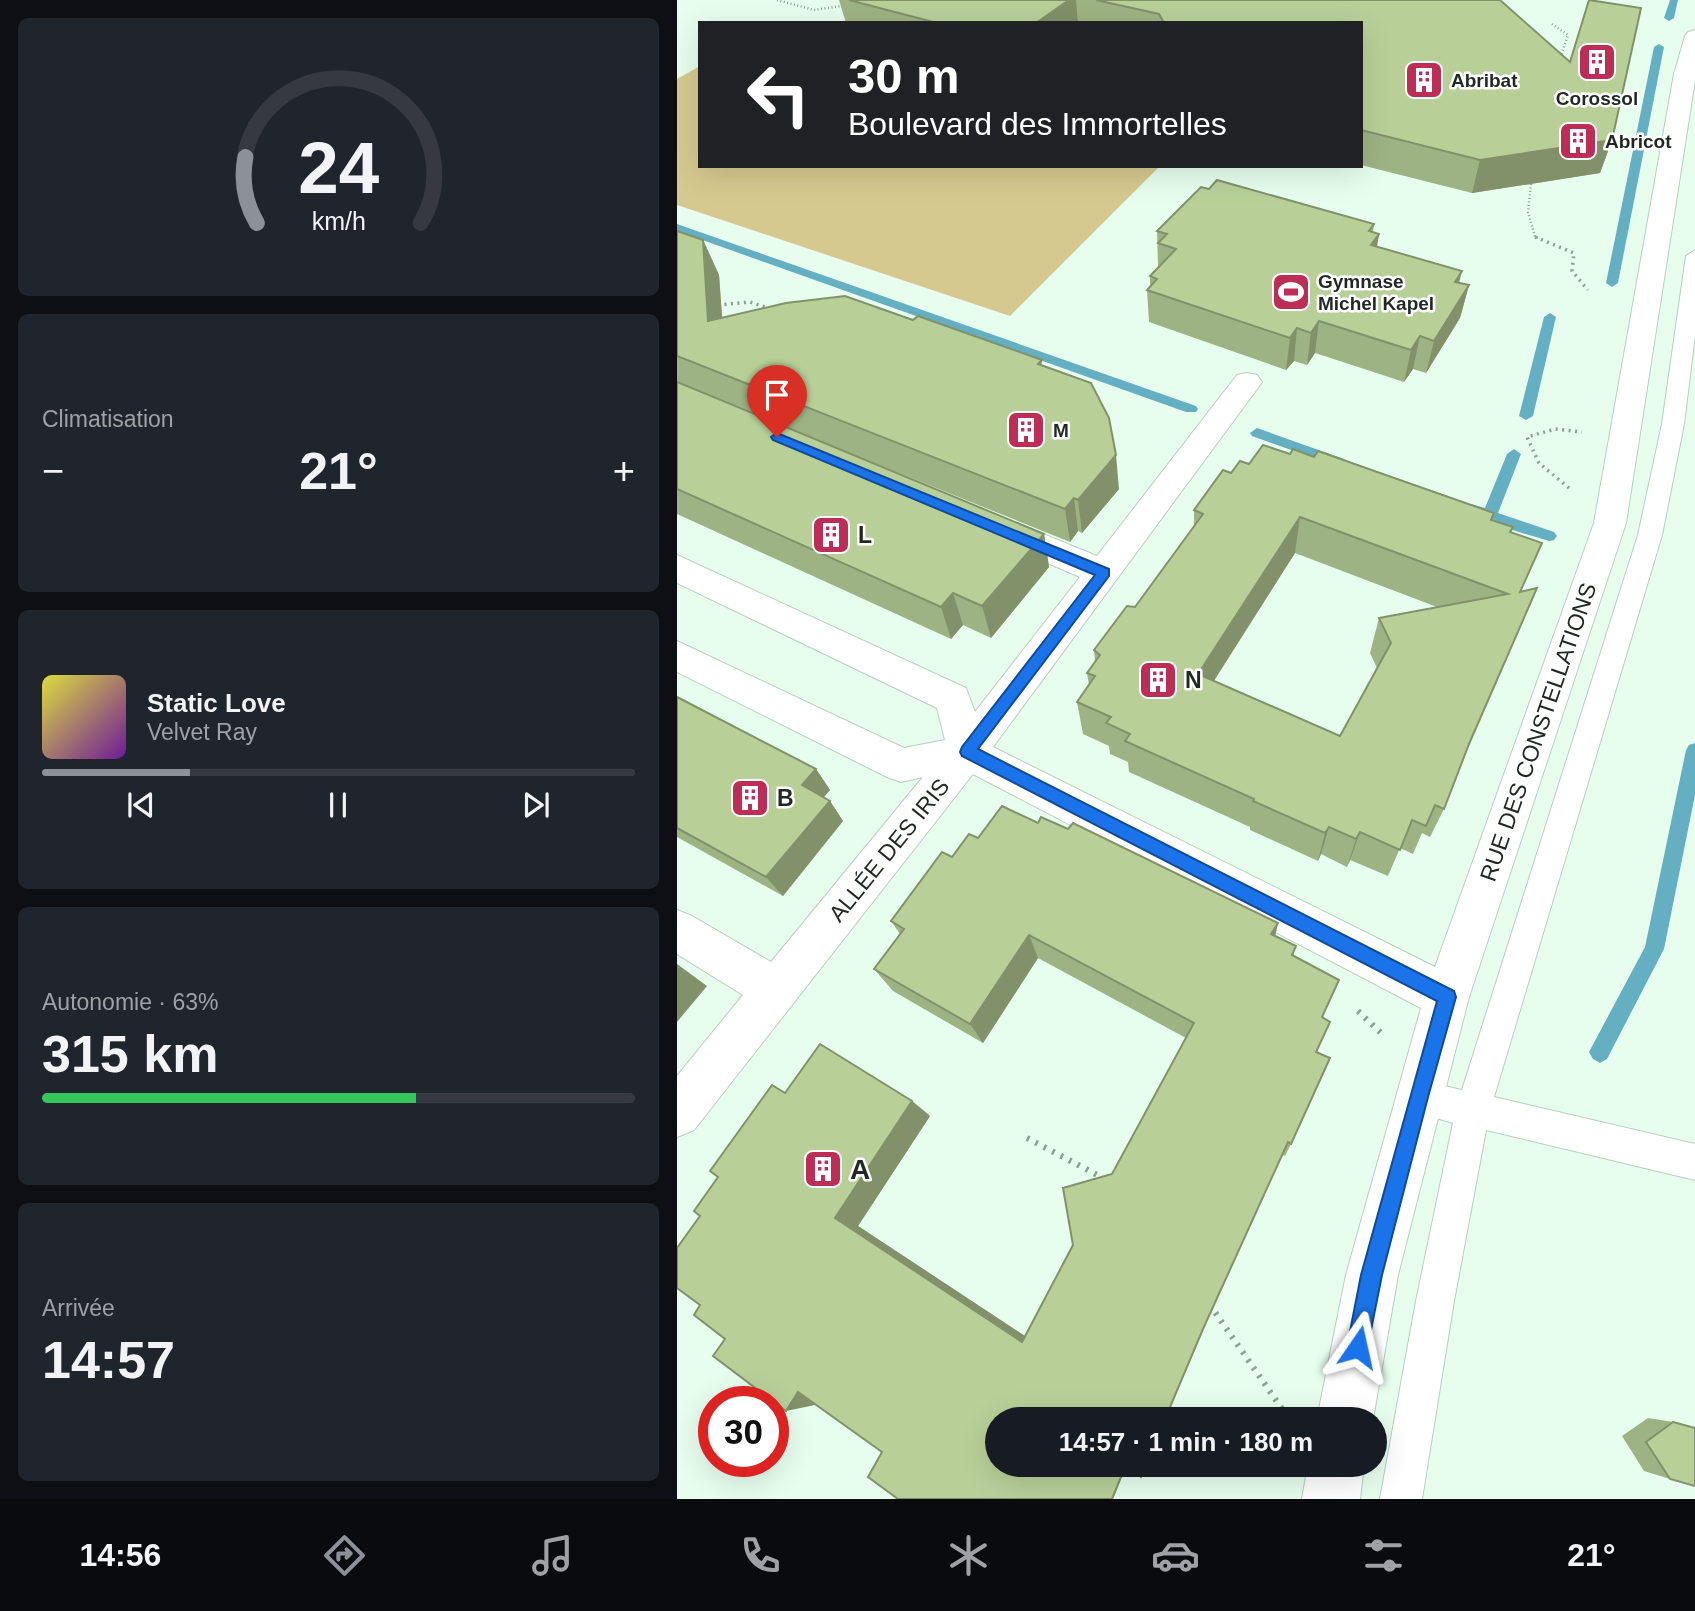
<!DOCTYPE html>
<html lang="fr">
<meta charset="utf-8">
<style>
:root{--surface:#171b24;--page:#20242c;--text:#f1f3f6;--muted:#9ea1a6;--line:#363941;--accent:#8c9099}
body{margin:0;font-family:Helvetica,sans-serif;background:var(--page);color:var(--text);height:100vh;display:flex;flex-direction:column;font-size:26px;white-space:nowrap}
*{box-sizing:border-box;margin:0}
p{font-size:23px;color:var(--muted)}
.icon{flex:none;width:38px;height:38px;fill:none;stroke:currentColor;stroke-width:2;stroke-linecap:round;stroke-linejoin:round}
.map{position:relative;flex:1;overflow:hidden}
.panel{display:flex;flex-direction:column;gap:18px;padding:18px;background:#0d0f14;width:677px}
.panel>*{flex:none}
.guide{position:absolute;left:21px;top:21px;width:665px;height:147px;border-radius:0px;box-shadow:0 7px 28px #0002;background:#202124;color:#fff;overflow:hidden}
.speed{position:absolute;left:21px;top:1386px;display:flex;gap:14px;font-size:35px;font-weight:700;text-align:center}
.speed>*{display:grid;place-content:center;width:91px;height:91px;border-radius:50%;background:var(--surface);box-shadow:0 7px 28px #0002;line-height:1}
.speed .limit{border:10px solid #d22;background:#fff;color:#111}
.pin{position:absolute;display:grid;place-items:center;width:60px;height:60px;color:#fff;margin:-72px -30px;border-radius:50% 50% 50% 0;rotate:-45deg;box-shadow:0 0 7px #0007}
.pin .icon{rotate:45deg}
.me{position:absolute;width:77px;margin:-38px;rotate:11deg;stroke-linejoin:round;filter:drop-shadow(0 0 5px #0008)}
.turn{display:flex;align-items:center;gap:24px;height:147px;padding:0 35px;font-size:32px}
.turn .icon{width:91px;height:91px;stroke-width:2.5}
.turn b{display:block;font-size:49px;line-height:60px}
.big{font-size:52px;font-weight:800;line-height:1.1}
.panel .tile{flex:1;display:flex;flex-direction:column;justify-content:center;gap:10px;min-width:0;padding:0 24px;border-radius:10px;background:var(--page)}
.panel .dial{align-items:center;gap:0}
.dial svg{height:182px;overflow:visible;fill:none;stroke:var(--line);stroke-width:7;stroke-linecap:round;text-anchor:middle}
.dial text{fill:var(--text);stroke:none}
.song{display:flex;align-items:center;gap:21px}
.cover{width:84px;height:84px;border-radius:10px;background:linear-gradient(135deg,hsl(60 70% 55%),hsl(280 70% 35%))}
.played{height:7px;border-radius:4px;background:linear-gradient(90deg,var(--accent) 25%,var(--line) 25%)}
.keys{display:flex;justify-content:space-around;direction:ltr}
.heat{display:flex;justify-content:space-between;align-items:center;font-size:38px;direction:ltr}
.charge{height:10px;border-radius:5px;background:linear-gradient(90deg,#34c759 63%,var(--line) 0)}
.trip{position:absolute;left:308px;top:1407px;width:402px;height:70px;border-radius:35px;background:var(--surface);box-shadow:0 7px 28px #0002;font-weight:800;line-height:70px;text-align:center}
.menu{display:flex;height:112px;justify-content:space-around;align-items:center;background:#090b0e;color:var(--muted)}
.menu .icon{width:49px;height:49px}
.menu .selected{color:var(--accent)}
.menu b{font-size:32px;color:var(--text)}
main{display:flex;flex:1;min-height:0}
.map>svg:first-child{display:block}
.green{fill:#d6c98f}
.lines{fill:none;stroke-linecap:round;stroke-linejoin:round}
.stream{fill:#64b0c2;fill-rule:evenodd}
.service-casing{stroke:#b5d0be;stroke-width:2}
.minor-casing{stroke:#b5d0be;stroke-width:2}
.path-far2{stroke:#8e9f94;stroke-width:2.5;stroke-dasharray:1 2.5;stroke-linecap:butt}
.path-far1{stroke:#8e9f94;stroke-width:3.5;stroke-dasharray:2 4.5;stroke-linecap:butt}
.path{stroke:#8e9f94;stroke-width:6;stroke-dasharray:2.5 7;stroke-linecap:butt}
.service{fill:#fff;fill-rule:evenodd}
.minor{fill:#fff;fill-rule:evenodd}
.wall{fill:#9eb383;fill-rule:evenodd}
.shaded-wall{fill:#81926a}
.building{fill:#b8d098;stroke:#81926a;stroke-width:2;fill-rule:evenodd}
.route{fill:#1a73e8;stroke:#114b97;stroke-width:2}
.labels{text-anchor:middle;stroke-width:5;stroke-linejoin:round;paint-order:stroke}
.far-poi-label{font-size:19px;font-weight:bold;fill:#1f2922;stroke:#fff;text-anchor:start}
.poi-label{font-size:23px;font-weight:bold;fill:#1f2922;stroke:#fff;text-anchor:start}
.street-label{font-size:23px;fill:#1f2922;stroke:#fff}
.near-poi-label{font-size:28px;font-weight:bold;fill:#1f2922;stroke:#fff;text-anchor:start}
</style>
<main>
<section class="panel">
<div class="tile dial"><svg viewBox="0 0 100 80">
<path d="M14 69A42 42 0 1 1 86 69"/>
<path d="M14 69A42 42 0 0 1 9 40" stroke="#8c9099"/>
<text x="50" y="56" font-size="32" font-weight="700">24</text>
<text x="50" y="72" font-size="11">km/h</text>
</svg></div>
<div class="tile"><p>Climatisation</p>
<div class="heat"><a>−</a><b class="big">21°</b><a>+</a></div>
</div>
<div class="tile">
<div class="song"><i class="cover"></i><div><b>Static Love</b><p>Velvet Ray</p></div></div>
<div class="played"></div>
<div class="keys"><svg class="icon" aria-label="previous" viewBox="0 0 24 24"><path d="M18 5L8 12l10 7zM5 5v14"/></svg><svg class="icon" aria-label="pause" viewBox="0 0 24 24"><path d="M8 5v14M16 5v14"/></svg><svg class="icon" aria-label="next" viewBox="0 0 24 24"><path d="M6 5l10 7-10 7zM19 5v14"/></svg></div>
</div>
<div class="tile"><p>Autonomie · 63%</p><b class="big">315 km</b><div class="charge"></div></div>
<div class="tile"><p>Arrivée</p><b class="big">14:57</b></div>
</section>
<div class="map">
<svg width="1018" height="1499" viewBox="0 0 1018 1499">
<rect width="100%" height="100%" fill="#e7feef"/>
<!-- green -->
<path class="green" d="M 23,66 L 23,166 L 483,166 L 333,316 L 0,205 L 0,79 Z"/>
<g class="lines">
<!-- stream -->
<g class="stream">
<path d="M 993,0 L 1001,0 L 997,18 L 992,21 L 987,18 Z"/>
<path d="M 982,44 L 987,47 L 941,283 L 935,287 L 929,283 L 977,47 Z"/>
<path d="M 0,224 L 519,406 L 521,409 L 519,412 L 509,412 L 0,231 Z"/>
<path d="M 873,313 L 879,317 L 856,416 L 849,420 L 842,416 L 867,317 Z"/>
<path d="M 580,428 L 667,459 L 669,462 L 662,467 L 575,436 L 573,433 Z"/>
<path d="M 837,449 L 844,454 L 821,513 L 877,532 L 880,536 L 877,540 L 872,541 C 855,536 795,519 787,509 L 794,504 L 808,508 L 830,454 Z"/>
<path d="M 1018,743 L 1018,795 L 987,949 L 930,1059 L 923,1063 L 916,1059 L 912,1052 L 968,947 L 1009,750 L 1012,745 Z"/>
</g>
<defs>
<path id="service" d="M 1018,250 L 1018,335 L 1007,424 L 985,535 L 817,1097 L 1018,1144 L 1018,1180 L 809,1130 L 777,1301 L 745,1499 L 703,1499 L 739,1301 L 776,1123 L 729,1109 L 724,1097 L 729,1085 L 741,1080 L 785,1090 L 961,535 L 985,424 L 1009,256 Z"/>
<g id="minor">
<path d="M 1018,30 L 1018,80 L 949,523 L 792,997 L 721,1275 L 696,1419 L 640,1419 L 669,1275 L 744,1008 L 296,774 L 17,1130 L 0,1137 L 0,1076 L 66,995 L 0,954 L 0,910 L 15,916 L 94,962 L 246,777 L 224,782 L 210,777 L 0,672 L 0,641 L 227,748 L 268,740 L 260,708 L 0,583 L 0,555 L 289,688 L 298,712 L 403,577 L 310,537 L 306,529 L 310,521 L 322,517 L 334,521 L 420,556 L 560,375 L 570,373 L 580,375 L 585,382 L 580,389 L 316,747 L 758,967 L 917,523 L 997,74 L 1008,36 L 1011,32 Z"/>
<path d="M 631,1465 L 687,1465 L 683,1499 L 625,1499 Z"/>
</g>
</defs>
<!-- service casing -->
<use href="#service" class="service-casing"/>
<!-- minor casing -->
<use href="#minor" class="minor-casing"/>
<!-- path-far2 -->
<g class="path-far2">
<path d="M 100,0 L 137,10 L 164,6"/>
<path d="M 875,24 L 891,35 L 883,58"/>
<path d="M 854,184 L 851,212 L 858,237 L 862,238"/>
</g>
<!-- path-far1 -->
<g class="path-far1">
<path d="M 858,237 L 897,253 L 895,271 L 911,290"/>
<path d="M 41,305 L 73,302 L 94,309"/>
<path d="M 892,488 L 862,463 L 850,437 L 878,429 L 905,432"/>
</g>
<!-- path -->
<g class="path">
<path d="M 681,1011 L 705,1034"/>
<path d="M 350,1138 L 430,1180"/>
<path d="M 533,1305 L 610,1416"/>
</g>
<!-- service -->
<use href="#service" class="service"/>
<!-- minor -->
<use href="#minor" class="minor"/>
</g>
<!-- wall -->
<g class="wall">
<path d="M 162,0 L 823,0 L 935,140 L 923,173 L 795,193 L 684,165 L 684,23 L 169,23 Z"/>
<path d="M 697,224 L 696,232 L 702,234 L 700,247 L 782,283 L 792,285 L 783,318 L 749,373 L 736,369 L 727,382 L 638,353 L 630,365 L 617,361 L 609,370 L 472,322 L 470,290 L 473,287 L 473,276 L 481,267 L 480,231 Z"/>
<path d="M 0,231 L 26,240 L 42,275 L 45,318 L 236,320 L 365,360 L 365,365 L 442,489 L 405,533 L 401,531 L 393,542 L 128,435 L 367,534 L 372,567 L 314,638 L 286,625 L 274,639 L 0,514 Z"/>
<path d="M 613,454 L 637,457 L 817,513 L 815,520 L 834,532 L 843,592 L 792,744 L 767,809 L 753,837 L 745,833 L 736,854 L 723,848 L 711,876 L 673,860 L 670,867 L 644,854 L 641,861 L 573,830 L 573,827 L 452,772 L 451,762 L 433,754 L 432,746 L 406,734 L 400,702 L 412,685 L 410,673 L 418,661 L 417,650 L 458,607 L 517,526 L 517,510 L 554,473 L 572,464 ZM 618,553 L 760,607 L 702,618 L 693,653 L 700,668 L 663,736 L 537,681 Z"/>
<path d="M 0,697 L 139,769 L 153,790 L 146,798 L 153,801 L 166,821 L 106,896 L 0,837 Z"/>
<path d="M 301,838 L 598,936 L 619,946 L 616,956 L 645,1017 L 640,1052 L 614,1144 L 608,1156 L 606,1155 L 449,1467 L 436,1499 L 221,1499 L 205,1452 L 48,1339 L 23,1305 L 108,1093 L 235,1101 L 253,1116 L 181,1226 L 348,1336 L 509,1038 L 361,958 L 306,1043 L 216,991 L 197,969 L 223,934 L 214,921 L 275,857 Z"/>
<path d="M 971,1418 L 996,1422 L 993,1479 L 967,1471 L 945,1436 Z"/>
</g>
<!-- shaded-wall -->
<g class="shaded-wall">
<path d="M 392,0 L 399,0 L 401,23 L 359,23 Z"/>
<path d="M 935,140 L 923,173 L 795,193 L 803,160 Z"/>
<path d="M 702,234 L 696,267 L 694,245 Z"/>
<path d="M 26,240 L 42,275 L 48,356 L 31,321 Z"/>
<path d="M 785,271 L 777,303 L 778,282 Z"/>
<path d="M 792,285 L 783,318 L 749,373 L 757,341 Z"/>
<path d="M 642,321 L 638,353 L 630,365 L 634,333 Z"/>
<path d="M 620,328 L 617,361 L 609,370 L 613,338 Z"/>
<path d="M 743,336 L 736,369 L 727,382 L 734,350 Z"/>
<path d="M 439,455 L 442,489 L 405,533 L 401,500 Z"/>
<path d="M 397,498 L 401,531 L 393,542 L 388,509 Z"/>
<path d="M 623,517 L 618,553 L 520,707 L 521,674 Z"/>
<path d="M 367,534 L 372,567 L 314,638 L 305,606 Z"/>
<path d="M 276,593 L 286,625 L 274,639 L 264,607 Z"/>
<path d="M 139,769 L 153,790 L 139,806 L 125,785 Z"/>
<path d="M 153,801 L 166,821 L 106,896 L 89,877 Z"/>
<path d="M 652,827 L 644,854 L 641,861 L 648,833 Z"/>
<path d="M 683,832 L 673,860 L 670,867 L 679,839 Z"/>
<path d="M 601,923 L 596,947 L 594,934 Z"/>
<path d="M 352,935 L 361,958 L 306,1043 L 293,1024 Z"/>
<path d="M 0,964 L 30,986 L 0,1022 Z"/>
<path d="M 235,1101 L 253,1116 L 181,1226 L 357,1342 L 345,1342 L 158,1218 Z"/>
<path d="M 121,1392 L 138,1405 L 109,1411 Z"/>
</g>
<!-- building -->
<g class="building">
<path d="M 172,0 L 392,0 L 359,23 L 260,23 Z"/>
<path d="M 419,0 L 823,0 L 893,62 L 912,0 L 964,8 L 935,140 L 803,160 L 684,130 L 684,23 L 487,23 L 482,14 Z"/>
<path d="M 540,180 L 697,224 L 692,231 L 702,234 L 694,245 L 785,271 L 778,282 L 792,285 L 757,341 L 743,336 L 734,350 L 642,321 L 634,333 L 620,328 L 613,338 L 470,290 L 480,279 L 473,276 L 499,249 L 481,243 L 490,234 L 480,231 L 524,187 L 532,189 Z"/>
<path d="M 0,231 L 26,240 L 31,321 L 109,303 L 168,296 L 236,320 L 241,316 L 365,360 L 361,364 L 414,383 L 432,418 L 439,455 L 401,500 L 397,498 L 388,509 L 0,356 Z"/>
<path d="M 0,382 L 367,534 L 305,606 L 276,593 L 264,607 L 0,489 Z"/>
<path d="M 586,445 L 613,454 L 616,449 L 637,457 L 641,451 L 703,473 L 817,513 L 814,520 L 836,527 L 833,532 L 865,543 L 843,592 L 860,588 L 792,744 L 767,809 L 758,805 L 749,826 L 735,820 L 723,850 L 683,832 L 679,839 L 652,827 L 648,833 L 576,801 L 577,799 L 448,741 L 453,734 L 429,723 L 434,717 L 400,702 L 418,676 L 410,673 L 423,655 L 417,650 L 450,606 L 458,607 L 526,514 L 517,510 L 546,470 L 554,473 L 563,461 L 572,464 ZM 623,517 L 831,594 L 702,618 L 714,643 L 663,736 L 521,674 Z"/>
<path d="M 0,697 L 139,769 L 125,785 L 153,801 L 89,877 L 0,828 Z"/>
<path d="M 325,806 L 361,823 L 364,817 L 391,829 L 396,823 L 601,923 L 594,934 L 619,946 L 615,955 L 662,980 L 645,1017 L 653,1022 L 639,1052 L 653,1058 L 614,1144 L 611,1142 L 526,1329 L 488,1419 L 320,1419 L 320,1465 L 469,1465 L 464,1477 L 448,1467 L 435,1499 L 221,1499 L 191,1477 L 205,1452 L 121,1392 L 109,1411 L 36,1356 L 48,1339 L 17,1315 L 23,1305 L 0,1288 L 0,1248 L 23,1216 L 17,1211 L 41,1177 L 33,1171 L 95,1085 L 108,1093 L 143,1044 L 235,1101 L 158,1218 L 345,1342 L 396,1245 L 386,1188 L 435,1174 L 517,1023 L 352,935 L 293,1024 L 197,969 L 227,929 L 214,921 L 265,852 L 275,857 L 292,834 L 301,838 Z"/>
<path d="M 996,1422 L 1018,1428 L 1018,1486 L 993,1479 L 969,1442 Z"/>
</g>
<!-- route -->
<path class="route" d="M 100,433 L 432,569 L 432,576 L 301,749 L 777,991 L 779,997 L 751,1097 L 705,1275 L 689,1355 L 681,1358 L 673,1355 L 670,1347 L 684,1275 L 760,1001 L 285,756 L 283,752 L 285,747 L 418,575 L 96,440 L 94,437 Z"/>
<!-- icons -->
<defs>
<symbol id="building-square" viewBox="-11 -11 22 22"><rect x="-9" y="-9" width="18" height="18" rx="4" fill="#bd2d56" stroke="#fff"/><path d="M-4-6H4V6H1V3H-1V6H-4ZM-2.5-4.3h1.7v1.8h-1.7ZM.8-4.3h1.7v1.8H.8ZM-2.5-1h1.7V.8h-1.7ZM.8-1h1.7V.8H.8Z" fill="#fff"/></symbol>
<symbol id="stadium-square" viewBox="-11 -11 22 22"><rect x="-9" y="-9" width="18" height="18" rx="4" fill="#bd2d56" stroke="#fff"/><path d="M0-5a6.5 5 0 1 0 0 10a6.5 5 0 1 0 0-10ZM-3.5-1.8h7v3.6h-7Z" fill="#fff"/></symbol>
</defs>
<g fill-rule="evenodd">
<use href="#building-square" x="898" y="40" width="44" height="44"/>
<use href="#building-square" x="725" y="58" width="44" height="44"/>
<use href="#building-square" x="879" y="119" width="44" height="44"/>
<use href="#stadium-square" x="592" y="270" width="44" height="44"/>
<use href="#building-square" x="327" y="408" width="44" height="44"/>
<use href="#building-square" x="132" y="513" width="44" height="44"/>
<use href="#building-square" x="459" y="658" width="44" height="44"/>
<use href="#building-square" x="51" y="776" width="44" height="44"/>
<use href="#building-square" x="124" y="1147" width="44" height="44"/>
</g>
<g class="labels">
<!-- far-poi labels -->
<g class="far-poi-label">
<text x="774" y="87">Abribat</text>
<text x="920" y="105" text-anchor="middle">Corossol</text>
<text x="928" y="148">Abricot</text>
<text x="641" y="288">Gymnase<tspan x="641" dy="22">Michel Kapel</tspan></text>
<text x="376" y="437">M</text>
</g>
<!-- poi labels -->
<g class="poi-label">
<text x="181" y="543">L</text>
<text x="508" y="688">N</text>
<text x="100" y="806">B</text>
</g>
<!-- street labels -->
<g class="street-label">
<text transform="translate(861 732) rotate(-71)" y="8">RUE DES CONSTELLATIONS</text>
<text transform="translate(212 850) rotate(-51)" y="8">ALLÉE DES IRIS</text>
</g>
<!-- near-poi labels -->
<g class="near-poi-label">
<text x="173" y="1179">A</text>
</g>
</g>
</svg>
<div class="speed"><div class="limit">30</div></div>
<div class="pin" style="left:100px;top:437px;background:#d93025"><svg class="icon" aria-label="arrive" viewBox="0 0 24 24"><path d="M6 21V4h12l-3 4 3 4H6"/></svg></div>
<svg class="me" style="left:681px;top:1347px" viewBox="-20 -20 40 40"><path d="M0-17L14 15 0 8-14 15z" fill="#1a73e8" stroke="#fff" stroke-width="4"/></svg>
<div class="trip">14:57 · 1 min · 180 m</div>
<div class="guide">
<div class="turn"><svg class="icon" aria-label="left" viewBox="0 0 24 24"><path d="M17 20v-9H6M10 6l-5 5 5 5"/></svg><div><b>30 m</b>Boulevard des Immortelles</div></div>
</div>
</div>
</main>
<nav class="menu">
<b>14:56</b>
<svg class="icon selected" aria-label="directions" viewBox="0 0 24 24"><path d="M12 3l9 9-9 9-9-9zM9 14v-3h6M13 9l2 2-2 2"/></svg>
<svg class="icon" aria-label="music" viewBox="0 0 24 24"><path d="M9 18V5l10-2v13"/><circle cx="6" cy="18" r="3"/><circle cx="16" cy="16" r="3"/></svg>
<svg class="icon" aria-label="phone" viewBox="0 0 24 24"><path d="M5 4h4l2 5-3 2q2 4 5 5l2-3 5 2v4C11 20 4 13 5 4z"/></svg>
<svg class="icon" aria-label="climate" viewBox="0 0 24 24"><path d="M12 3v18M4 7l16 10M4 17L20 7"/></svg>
<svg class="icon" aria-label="car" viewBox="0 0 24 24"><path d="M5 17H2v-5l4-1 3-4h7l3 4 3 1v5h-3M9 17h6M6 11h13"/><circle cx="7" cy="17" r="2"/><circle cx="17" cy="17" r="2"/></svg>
<svg class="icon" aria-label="filters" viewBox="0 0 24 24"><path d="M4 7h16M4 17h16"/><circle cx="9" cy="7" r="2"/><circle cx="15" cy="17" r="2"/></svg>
<b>21°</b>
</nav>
